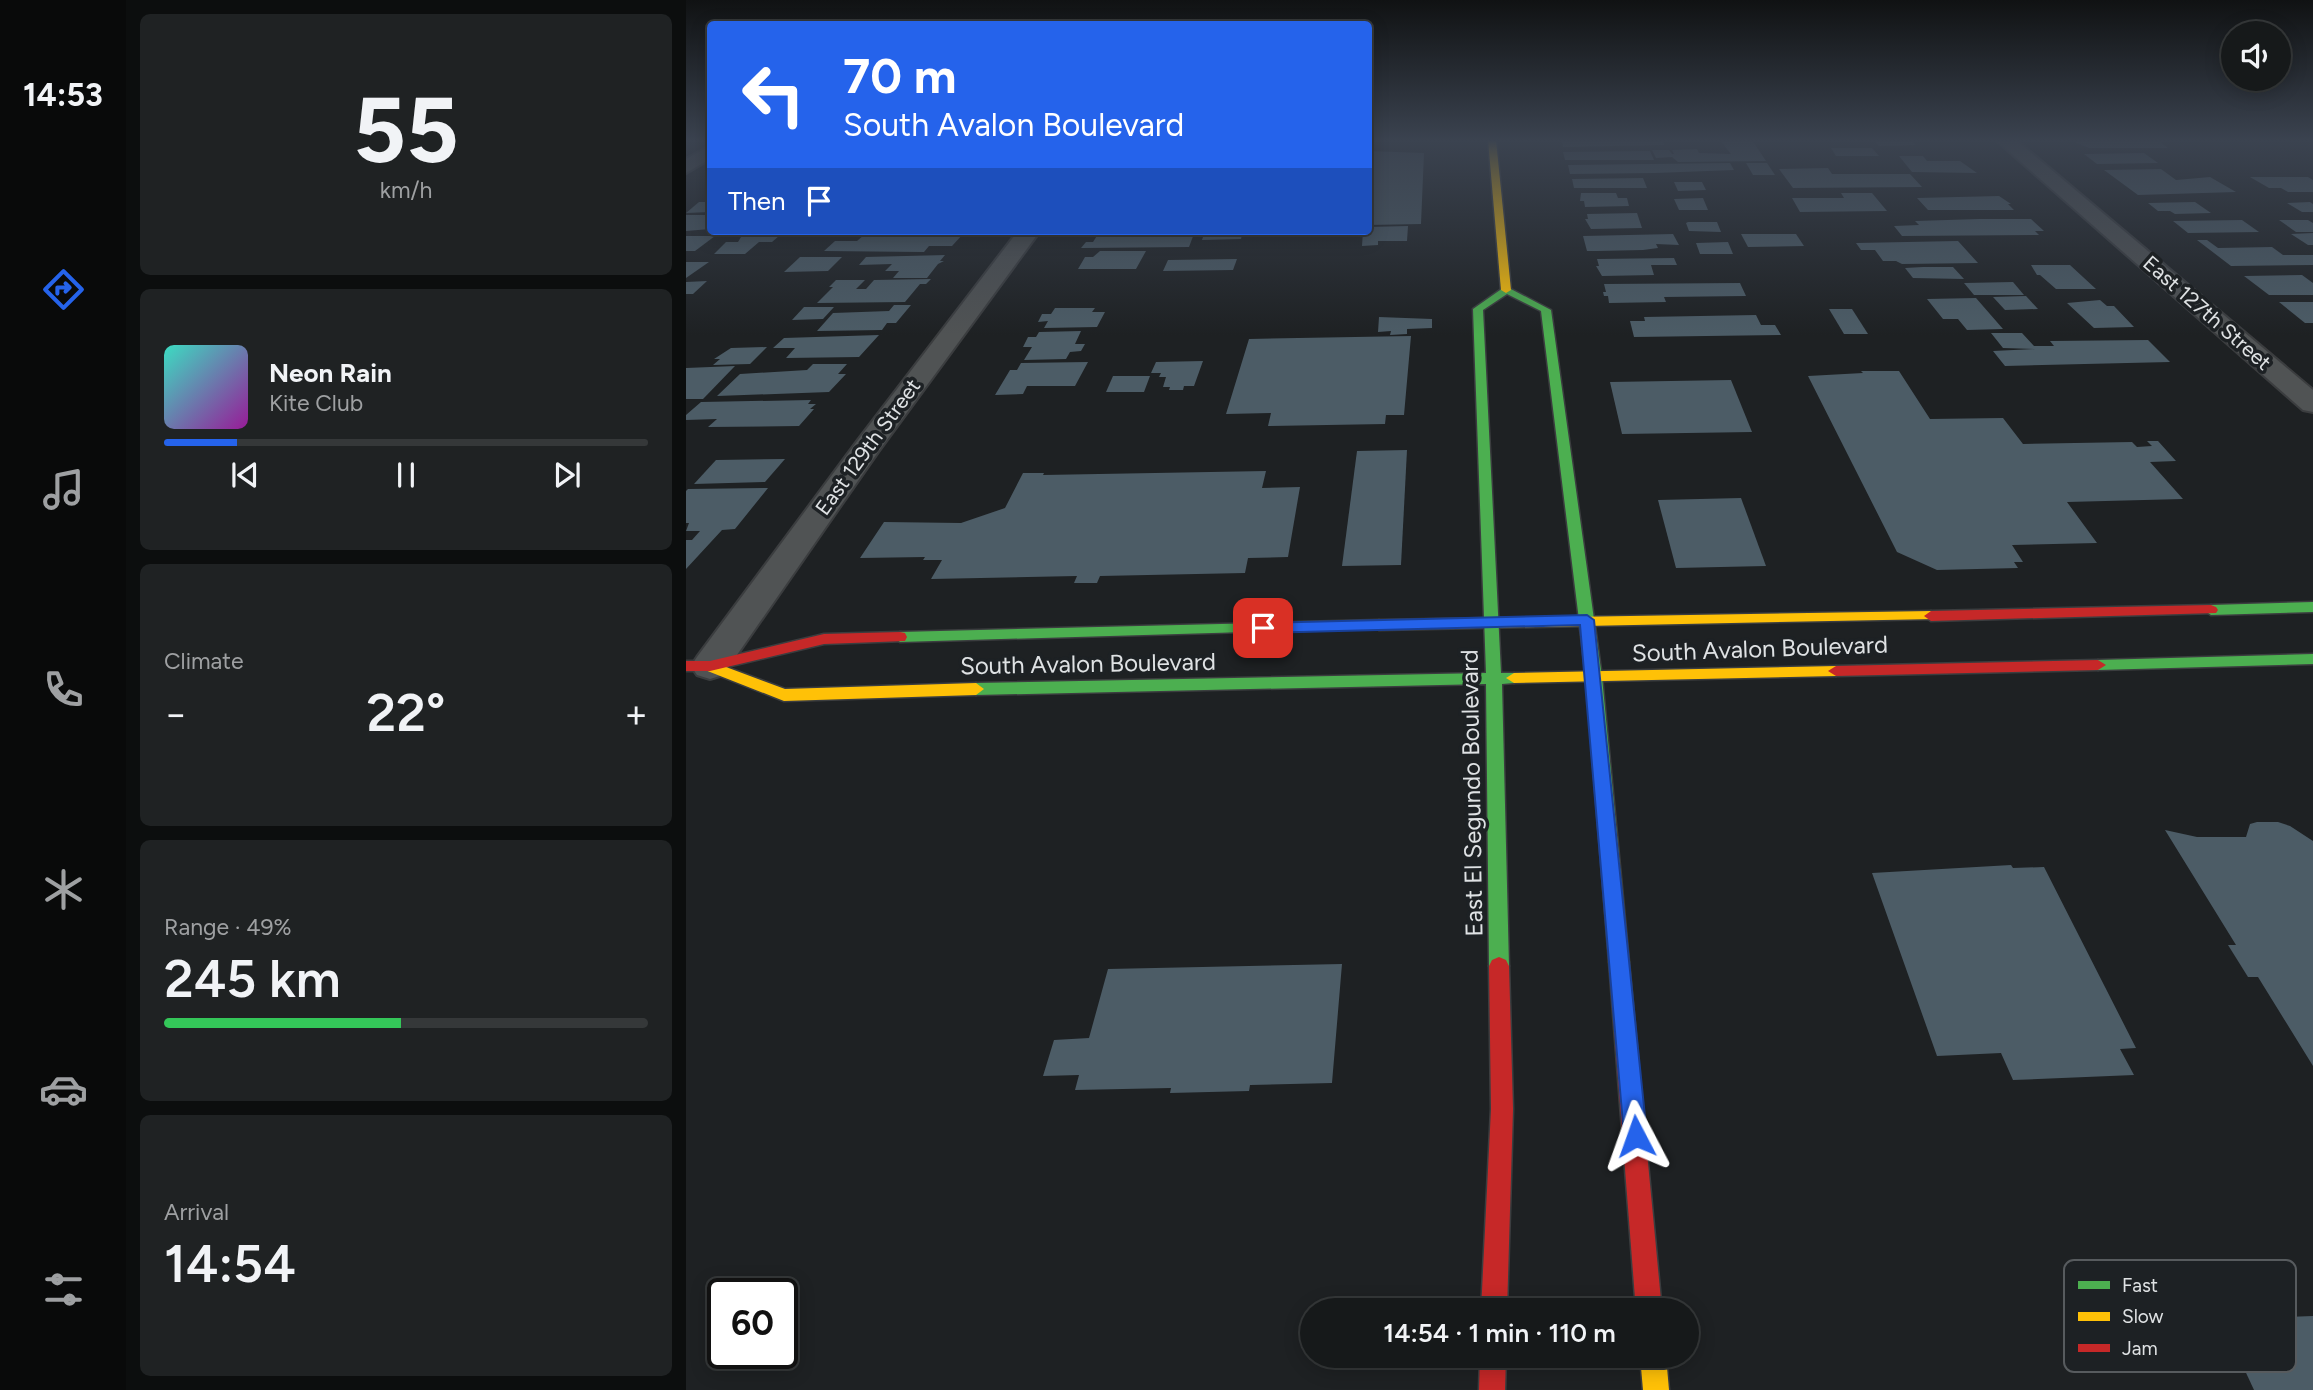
<!DOCTYPE html>
<meta charset="utf-8">
<style>
:root{--surface:#16191a;--page:#1f2223;--text:#f1f3f6;--muted:#9ea0a2;--line:#353839;--accent:#2563eb}
body{margin:0;font-family:Figtree,sans-serif;background:var(--page);color:var(--text);height:100vh;display:flex;flex-direction:column;font-size:26px;white-space:nowrap}
*{box-sizing:border-box;margin:0}
p{font-size:23px;color:var(--muted)}
.icon{flex:none;width:38px;height:38px;fill:none;stroke:currentColor;stroke-width:2;stroke-linecap:round;stroke-linejoin:round}
.map{position:relative;flex:1;overflow:hidden}
.details{display:flex;flex-direction:column;gap:14px;padding:14px;background:#0c0e0e;width:560px}
.details>*{flex:none}
.top-card{position:absolute;left:21px;top:21px;width:665px;height:214px;border-radius:7px;box-shadow:0 4px 18px #0003,0 0 0 2px var(--line);background:#2563eb;color:#fff;overflow:hidden}
.tools{position:absolute;left:1535px;top:21px;display:grid;gap:14px}
.tools a{display:grid;place-items:center;width:70px;height:70px;border-radius:50%;background:var(--surface);box-shadow:0 4px 18px #0003,0 0 0 2px var(--line);font-size:35px}
.speed{position:absolute;left:21px;top:1278px;display:flex;gap:14px;font-size:35px;font-weight:700;text-align:center}
.speed>*{display:grid;place-content:center;width:91px;height:91px;border-radius:50%;background:var(--surface);box-shadow:0 4px 18px #0003,0 0 0 2px var(--line);line-height:1}
.speed .limit{border:4px solid #111;border-radius:10px;background:#fff;color:#111}
.pin{position:absolute;display:grid;place-items:center;width:60px;height:60px;color:#fff;margin:-30px;border-radius:14px;box-shadow:0 4px 10px #0006}
.me{position:absolute;width:77px;margin:-38px;rotate:356deg;stroke-linejoin:round;filter:drop-shadow(0 0 5px #0008)}
.turn{display:flex;align-items:center;gap:24px;height:147px;padding:0 21px;font-size:32px}
.turn .icon{width:91px;height:91px;stroke-width:2.5}
.turn b{display:block;font-size:49px;line-height:60px}
.then{display:flex;align-items:center;height:66px;padding:0 21px;background:#0003;gap:14px;font-size:26px}
.big{font-size:52px;font-weight:600;line-height:1.1}
.details .tile{flex:1;display:flex;flex-direction:column;justify-content:center;gap:10px;min-width:0;padding:0 24px;border-radius:10px;background:var(--page)}
.details .dial{align-items:center;gap:0}
.dial b{font-size:91px;line-height:1}
.song{display:flex;align-items:center;gap:21px}
.cover{width:84px;height:84px;border-radius:10px;background:linear-gradient(135deg,hsl(170 70% 55%),hsl(300 70% 35%))}
.played{height:7px;border-radius:4px;background:linear-gradient(90deg,var(--accent) 15%,var(--line) 15%)}
.keys{display:flex;justify-content:space-around;direction:ltr}
.heat{display:flex;justify-content:space-between;align-items:center;font-size:38px;direction:ltr}
.charge{height:10px;border-radius:5px;background:linear-gradient(90deg,#34c759 49%,var(--line) 0)}
.trip{position:absolute;left:614px;top:1298px;width:399px;height:70px;border-radius:35px;background:var(--surface);box-shadow:0 4px 18px #0003,0 0 0 2px var(--line);font-weight:600;line-height:70px;text-align:center}
main{display:flex;flex:1;min-height:0}
.tab-bar{display:flex;flex-direction:column;width:126px;justify-content:space-around;align-items:center;background:#090a0a;color:var(--muted)}
.tab-bar .icon{width:49px;height:49px}
.tab-bar .selected{color:var(--accent)}
.tab-bar b{font-size:32px;color:var(--text)}
.map>svg:first-child{display:block}
.building{fill:#4c5c66}
.lines{fill:none;stroke-linecap:round;stroke-linejoin:round}
.street-casing{stroke:#3b3d3f;stroke-width:4}
.fast-casing{stroke:#3b3d3f;stroke-width:3}
.slow-casing{stroke:#3b3d3f;stroke-width:3}
.jam-casing{stroke:#3b3d3f;stroke-width:3}
.street{fill:#505354;fill-rule:evenodd}
.fast{fill:#4caf50;fill-rule:evenodd}
.slow{fill:#ffc107;fill-rule:evenodd}
.jam{fill:#c62828;fill-rule:evenodd}
.route{fill:#2563eb;stroke:#184099;stroke-width:2}
.labels{text-anchor:middle;stroke-width:7;stroke-linejoin:round;paint-order:stroke}
.far-street-label{font-size:21px;fill:#dfe2e4;stroke:#1d2124}
.street-label{font-size:24px;fill:#dfe2e4;stroke:#1d2124}
.key{fill:#1d2124;stroke:#575b5e;stroke-width:2}
.key-label{font-size:19px;fill:#dfe2e4}
</style>
<main>
<nav class="tab-bar">
<b>14:53</b>
<svg class="icon selected" aria-label="directions" viewBox="0 0 24 24"><path d="M12 3l9 9-9 9-9-9zM9 14v-3h6M13 9l2 2-2 2"/></svg>
<svg class="icon" aria-label="music" viewBox="0 0 24 24"><path d="M9 18V5l10-2v13"/><circle cx="6" cy="18" r="3"/><circle cx="16" cy="16" r="3"/></svg>
<svg class="icon" aria-label="phone" viewBox="0 0 24 24"><path d="M5 4h4l2 5-3 2q2 4 5 5l2-3 5 2v4C11 20 4 13 5 4z"/></svg>
<svg class="icon" aria-label="climate" viewBox="0 0 24 24"><path d="M12 3v18M4 7l16 10M4 17L20 7"/></svg>
<svg class="icon" aria-label="car" viewBox="0 0 24 24"><path d="M5 17H2v-5l4-1 3-4h7l3 4 3 1v5h-3M9 17h6M6 11h13"/><circle cx="7" cy="17" r="2"/><circle cx="17" cy="17" r="2"/></svg>
<svg class="icon" aria-label="filters" viewBox="0 0 24 24"><path d="M4 7h16M4 17h16"/><circle cx="9" cy="7" r="2"/><circle cx="15" cy="17" r="2"/></svg>
</nav>
<section class="details">
<div class="tile dial"><b>55</b><p>km/h</p></div>
<div class="tile">
<div class="song"><i class="cover"></i><div><b>Neon Rain</b><p>Kite Club</p></div></div>
<div class="played"></div>
<div class="keys"><svg class="icon" aria-label="previous" viewBox="0 0 24 24"><path d="M18 5L8 12l10 7zM5 5v14"/></svg><svg class="icon" aria-label="pause" viewBox="0 0 24 24"><path d="M8 5v14M16 5v14"/></svg><svg class="icon" aria-label="next" viewBox="0 0 24 24"><path d="M6 5l10 7-10 7zM19 5v14"/></svg></div>
</div>
<div class="tile"><p>Climate</p>
<div class="heat"><a>−</a><b class="big">22°</b><a>+</a></div>
</div>
<div class="tile"><p>Range · 49%</p><b class="big">245 km</b><div class="charge"></div></div>
<div class="tile"><p>Arrival</p><b class="big">14:54</b></div>
</section>
<div class="map">
<svg width="1627" height="1390" viewBox="0 0 1627 1390">
<rect width="100%" height="100%" fill="#1e2123"/>
<!-- building -->
<g class="building">
<path d="M 876,140 L 976,140 L 978,145 L 877,147 Z"/>
<path d="M 1034,140 L 1066,140 L 1080,161 L 992,162 L 986,157 L 970,158 L 966,150 L 983,150 L 986,154 L 988,154 L 986,150 L 1011,149 L 1013,153 L 1045,154 Z"/>
<path d="M 1188,140 L 1225,140 L 1230,145 L 1193,146 Z"/>
<path d="M 1391,140 L 1471,140 L 1482,148 L 1403,148 L 1386,141 Z"/>
<path d="M 1145,148 L 1186,148 L 1193,156 L 1150,156 Z"/>
<path d="M 682,151 L 738,153 L 735,224 L 682,225 Z"/>
<path d="M 964,151 L 968,160 L 879,160 L 877,152 Z"/>
<path d="M 1458,153 L 1472,163 L 1411,164 L 1398,154 Z"/>
<path d="M 1213,156 L 1237,156 L 1241,161 L 1274,161 L 1291,173 L 1226,172 Z"/>
<path d="M 1044,163 L 1048,170 L 969,173 L 884,174 L 882,165 Z"/>
<path d="M 1060,163 L 1081,163 L 1089,175 L 1067,175 Z"/>
<path d="M 1142,168 L 1146,174 L 1224,174 L 1236,187 L 1107,188 L 1093,169 Z"/>
<path d="M 1475,169 L 1490,180 L 1524,177 L 1550,192 L 1452,195 L 1418,170 Z"/>
<path d="M 1564,177 L 1622,177 L 1627,180 L 1627,192 L 1602,192 L 1595,188 L 1583,188 Z"/>
<path d="M 957,178 L 961,188 L 888,188 L 886,179 Z"/>
<path d="M 988,182 L 1016,182 L 1020,190 L 992,191 Z"/>
<path d="M 895,193 L 930,193 L 932,198 L 941,198 L 943,206 L 899,207 L 898,201 L 894,201 Z"/>
<path d="M 1155,193 L 1186,193 L 1201,211 L 1114,212 L 1106,198 L 1158,198 Z"/>
<path d="M 1313,196 L 1325,204 L 1322,204 L 1328,210 L 1242,210 L 1231,198 Z"/>
<path d="M 1017,198 L 1022,210 L 993,210 L 988,199 Z"/>
<path d="M 13,202 L 24,202 L 24,212 L 0,213 Z"/>
<path d="M 1509,202 L 1525,213 L 1489,214 L 1484,211 L 1472,211 L 1462,203 Z"/>
<path d="M 1624,202 L 1627,204 L 1627,212 L 1616,212 L 1601,203 Z"/>
<path d="M 951,213 L 956,228 L 905,229 L 899,219 L 902,219 L 901,214 Z"/>
<path d="M 0,215 L 24,215 L 24,229 L 0,231 Z"/>
<path d="M 1293,219 L 1345,219 L 1358,231 L 1349,231 L 1353,235 L 1216,236 L 1208,226 L 1233,225 L 1229,221 Z"/>
<path d="M 1556,220 L 1573,232 L 1502,233 L 1487,221 Z"/>
<path d="M 1593,220 L 1622,220 L 1627,223 L 1627,232 L 1610,232 Z"/>
<path d="M 1002,222 L 1031,222 L 1035,232 L 1003,231 L 1000,223 Z"/>
<path d="M 722,226 L 721,241 L 692,241 L 692,245 L 676,246 L 677,231 L 682,231 L 682,227 Z"/>
<path d="M 414,231 L 509,231 L 503,247 L 395,248 L 400,242 L 407,242 Z"/>
<path d="M 519,231 L 557,231 L 555,239 L 516,240 Z"/>
<path d="M 1627,233 L 1627,245 L 1622,245 L 1605,234 Z"/>
<path d="M 277,234 L 266,246 L 243,246 L 238,252 L 138,251 L 149,241 L 171,241 L 178,235 Z"/>
<path d="M 987,234 L 993,245 L 970,244 L 972,248 L 957,250 L 911,251 L 901,251 L 897,236 Z"/>
<path d="M 1055,234 L 1110,234 L 1118,246 L 1062,247 Z"/>
<path d="M 0,236 L 29,236 L 9,251 L 0,251 Z"/>
<path d="M 93,236 L 86,242 L 73,242 L 59,254 L 28,254 L 40,242 L 52,242 L 55,237 Z"/>
<path d="M 1511,240 L 1521,240 L 1532,248 L 1586,247 L 1597,255 L 1627,255 L 1627,265 L 1545,266 Z"/>
<path d="M 1272,241 L 1292,263 L 1216,264 L 1210,261 L 1197,261 L 1189,250 L 1175,250 L 1170,243 Z"/>
<path d="M 1042,242 L 1047,254 L 1014,254 L 1010,243 Z"/>
<path d="M 414,251 L 460,251 L 450,269 L 392,269 L 399,257 L 407,257 Z"/>
<path d="M 259,255 L 254,261 L 258,261 L 252,264 L 241,278 L 207,278 L 213,271 L 199,271 L 206,264 L 173,265 L 180,257 Z"/>
<path d="M 114,257 L 156,257 L 142,271 L 98,272 Z"/>
<path d="M 988,258 L 991,265 L 965,265 L 968,275 L 916,276 L 910,266 L 913,266 L 911,259 Z"/>
<path d="M 551,259 L 547,270 L 477,271 L 482,260 Z"/>
<path d="M 0,262 L 23,262 L 0,278 Z"/>
<path d="M 1345,265 L 1384,265 L 1410,289 L 1370,289 L 1354,275 L 1351,275 Z"/>
<path d="M 1237,267 L 1267,267 L 1278,279 L 1227,278 L 1219,268 Z"/>
<path d="M 1616,275 L 1627,283 L 1627,295 L 1583,295 L 1558,276 Z"/>
<path d="M 245,279 L 240,284 L 234,284 L 219,302 L 131,303 L 147,287 L 143,287 L 150,280 L 179,280 L 170,289 L 180,289 L 188,280 Z"/>
<path d="M 21,281 L 7,294 L 0,294 L 0,282 Z"/>
<path d="M 1327,282 L 1338,295 L 1288,295 L 1278,283 Z"/>
<path d="M 1054,283 L 1060,296 L 978,297 L 980,302 L 923,303 L 922,296 L 918,296 L 917,292 L 920,292 L 918,284 Z"/>
<path d="M 1340,296 L 1352,309 L 1319,310 L 1307,297 Z"/>
<path d="M 1290,298 L 1317,329 L 1281,330 L 1272,319 L 1257,319 L 1241,299 Z"/>
<path d="M 1414,300 L 1421,306 L 1428,306 L 1448,327 L 1408,328 L 1381,303 Z"/>
<path d="M 1593,302 L 1627,302 L 1627,323 L 1619,323 Z"/>
<path d="M 208,305 L 225,305 L 210,323 L 201,323 L 196,330 L 131,331 L 147,313 L 203,311 Z"/>
<path d="M 118,307 L 148,307 L 137,319 L 106,320 Z"/>
<path d="M 369,308 L 409,308 L 406,312 L 419,312 L 411,327 L 358,328 L 362,321 L 352,322 L 356,314 L 365,314 Z"/>
<path d="M 1143,309 L 1166,309 L 1182,334 L 1158,334 Z"/>
<path d="M 1070,315 L 1075,325 L 1089,325 L 1095,335 L 948,337 L 944,321 L 959,321 L 958,317 Z"/>
<path d="M 693,317 L 746,319 L 746,328 L 721,329 L 721,334 L 704,335 L 705,331 L 692,332 Z"/>
<path d="M 395,331 L 389,344 L 399,344 L 395,351 L 384,352 L 380,359 L 338,360 L 346,347 L 337,347 L 342,337 L 350,337 L 353,332 Z"/>
<path d="M 1305,333 L 1336,333 L 1348,346 L 1368,346 L 1364,341 L 1462,340 L 1484,362 L 1319,366 L 1307,351 L 1349,349 L 1317,348 Z"/>
<path d="M 193,335 L 173,357 L 100,358 L 109,348 L 87,348 L 98,338 Z"/>
<path d="M 725,336 L 718,415 L 700,415 L 699,424 L 582,426 L 585,413 L 540,414 L 563,339 Z"/>
<path d="M 81,347 L 64,364 L 27,365 L 34,359 L 28,359 L 45,348 Z"/>
<path d="M 517,361 L 508,386 L 498,386 L 497,390 L 483,390 L 484,387 L 477,387 L 480,377 L 473,377 L 475,373 L 465,373 L 470,362 Z"/>
<path d="M 402,362 L 389,386 L 341,386 L 337,394 L 309,395 L 324,370 L 331,370 L 335,363 Z"/>
<path d="M 127,364 L 161,364 L 152,374 L 160,374 L 143,392 L 31,396 L 54,374 L 121,370 Z"/>
<path d="M 49,366 L 17,399 L 0,399 L 0,368 Z"/>
<path d="M 1175,371 L 1213,371 L 1244,419 L 1317,418 L 1337,444 L 1446,442 L 1451,447 L 1466,446 L 1461,441 L 1472,441 L 1490,461 L 1464,462 L 1497,499 L 1381,502 L 1411,543 L 1326,545 L 1337,562 L 1328,562 L 1332,568 L 1251,570 L 1211,552 L 1122,376 L 1177,373 Z"/>
<path d="M 427,376 L 464,376 L 458,392 L 420,392 Z"/>
<path d="M 1045,380 L 1066,432 L 936,434 L 924,382 Z"/>
<path d="M 125,400 L 122,404 L 130,404 L 124,409 L 128,409 L 113,426 L 22,427 L 31,419 L 0,420 L 0,415 L 15,402 Z"/>
<path d="M 721,450 L 715,565 L 656,566 L 671,451 Z"/>
<path d="M 99,459 L 79,482 L 8,484 L 30,460 Z"/>
<path d="M 580,471 L 576,488 L 614,487 L 602,557 L 562,558 L 559,573 L 414,576 L 411,583 L 388,583 L 391,576 L 245,579 L 256,560 L 237,560 L 239,557 L 174,558 L 198,522 L 275,523 L 319,508 L 337,473 L 358,473 L 357,475 Z"/>
<path d="M 82,488 L 49,529 L 36,530 L 0,569 L 0,540 L 6,540 L 14,531 L 0,531 L 3,523 L 0,523 L 0,491 L 2,489 Z"/>
<path d="M 1055,498 L 1080,566 L 990,568 L 972,500 Z"/>
<path d="M 1571,822 L 1592,822 L 1604,826 L 1627,841 L 1627,1066 L 1572,977 L 1562,977 L 1542,945 L 1550,945 L 1479,830 L 1511,837 L 1560,837 L 1564,824 Z"/>
<path d="M 1325,865 L 1327,868 L 1358,867 L 1450,1048 L 1434,1049 L 1448,1075 L 1327,1080 L 1315,1053 L 1251,1056 L 1186,873 Z"/>
<path d="M 656,964 L 646,1083 L 564,1085 L 563,1091 L 484,1093 L 485,1088 L 389,1090 L 393,1075 L 357,1076 L 368,1040 L 403,1038 L 422,969 Z"/>
<path d="M 1627,1316 L 1627,1390 L 1568,1390 L 1535,1319 Z"/>
</g>
<g class="lines">
<defs>
<g id="street">
<path d="M 1310,140 L 1330,140 L 1627,390 L 1627,412 L 1617,410 Z"/>
<path d="M 24,146 L 24,159 L 0,173 L 0,159 Z"/>
<path d="M 332,231 L 354,231 L 192,452 L 37,675 L 24,679 L 11,675 L 5,666 L 11,657 L 172,440 Z"/>
</g>
<g id="fast">
<path d="M 817,288 L 823,288 L 865,310 L 916,677 L 943,962 L 940,968 L 933,971 L 926,968 L 923,962 L 900,677 L 855,311 L 821,294 L 797,310 L 815,673 L 828,673 L 836,678 L 828,683 L 816,684 L 823,966 L 820,972 L 813,975 L 806,972 L 803,966 L 800,684 L 290,695 L 282,689 L 290,683 L 800,673 L 787,309 Z"/>
<path d="M 1627,602 L 1627,612 L 1525,615 L 1518,610 L 1525,605 Z"/>
<path d="M 693,620 L 700,625 L 698,628 L 214,642 L 207,637 L 214,632 Z"/>
<path d="M 1627,654 L 1627,664 L 1412,670 L 1404,665 L 1412,660 Z"/>
</g>
<g id="slow">
<path d="M 802,140 L 810,140 L 825,290 L 820,293 L 815,290 Z"/>
<path d="M 1245,611 L 1252,616 L 1250,619 L 693,630 L 686,625 L 693,620 Z"/>
<path d="M 24,661 L 99,689 L 290,683 L 298,689 L 290,695 L 98,701 L 19,670 L 16,666 L 19,662 Z"/>
<path d="M 1150,666 L 1158,671 L 1150,676 L 828,683 L 820,678 L 828,673 Z"/>
<path d="M 954,1356 L 980,1356 L 983,1390 L 957,1390 Z"/>
</g>
<g id="jam">
<path d="M 1525,605 L 1530,607 L 1532,610 L 1530,613 L 1245,621 L 1238,616 L 1245,611 Z"/>
<path d="M 214,632 L 219,633 L 221,637 L 219,641 L 138,644 L 24,671 L 0,671 L 0,661 L 24,661 L 138,634 Z"/>
<path d="M 1412,660 L 1420,665 L 1412,670 L 1150,676 L 1142,671 L 1150,666 Z"/>
<path d="M 933,953 L 940,956 L 943,962 L 976,1311 L 950,1311 L 923,962 L 926,956 Z"/>
<path d="M 813,957 L 820,960 L 823,966 L 827,1109 L 821,1311 L 795,1311 L 805,1109 L 803,966 L 806,960 Z"/>
<path d="M 794,1356 L 820,1356 L 819,1390 L 793,1390 Z"/>
</g>
</defs>
<!-- street casing -->
<use href="#street" class="street-casing"/>
<!-- fast casing -->
<use href="#fast" class="fast-casing"/>
<!-- slow casing -->
<use href="#slow" class="slow-casing"/>
<!-- jam casing -->
<use href="#jam" class="jam-casing"/>
<!-- street -->
<use href="#street" class="street"/>
<!-- fast -->
<use href="#fast" class="fast"/>
<!-- slow -->
<use href="#slow" class="slow"/>
<!-- jam -->
<use href="#jam" class="jam"/>
</g>
<!-- sky -->
<linearGradient id="sky" x2="0" y2="1"><stop stop-color="#101213"/><stop offset="0.42" stop-color="#3b4350"/><stop offset="1" stop-color="#3b4350" stop-opacity="0"/></linearGradient>
<rect width="1627" height="335" fill="url(#sky)"/>
<!-- route -->
<path class="route" d="M 901,615 L 908,620 L 961,1136 L 958,1144 L 950,1147 L 941,1144 L 938,1136 L 894,625 L 577,633 L 570,628 L 577,623 Z"/>
<g class="labels">
<!-- far-street labels -->
<g class="far-street-label">
<text transform="translate(1521 313) rotate(41)" y="7">East 127th Street</text>
<text transform="translate(182 447) rotate(-54)" y="7">East 129th Street</text>
</g>
<!-- street labels -->
<g class="street-label">
<text transform="translate(1074 649) rotate(-2)" y="8">South Avalon Boulevard</text>
<text transform="translate(402 664) rotate(-1)" y="8">South Avalon Boulevard</text>
<text transform="translate(786 793) rotate(-91)" y="8">East El Segundo Boulevard</text>
</g>
</g>
<!-- legend -->
<rect x="1378" y="1260" width="232" height="112" rx="10" class="key"/>
<rect x="1392" y="1281" width="32" height="8" fill="#4caf50"/>
<rect x="1392" y="1312" width="32" height="9" fill="#ffc107"/>
<rect x="1392" y="1344" width="32" height="8" fill="#c62828"/>
<g class="key-label">
<text x="1436" y="1292">Fast</text>
<text x="1436" y="1323">Slow</text>
<text x="1436" y="1355">Jam</text>
</g>
</svg>
<div class="tools">
<a><svg class="icon" aria-label="sound" viewBox="0 0 24 24"><path d="M4 9h4l5-4v14l-5-4H4zM17 9q2 3 0 6"/></svg></a>
</div>
<div class="speed"><div class="limit">60</div></div>
<div class="pin" style="left:577px;top:628px;background:#d93025"><svg class="icon" aria-label="arrive" viewBox="0 0 24 24"><path d="M6 21V4h12l-3 4 3 4H6"/></svg></div>
<svg class="me" style="left:950px;top:1136px" viewBox="-20 -20 40 40"><path d="M0-17L14 15 0 8-14 15z" fill="#2563eb" stroke="#fff" stroke-width="4"/></svg>
<div class="trip">14:54 · 1 min · 110 m</div>
<div class="top-card">
<div class="turn"><svg class="icon" aria-label="left" viewBox="0 0 24 24"><path d="M17 20v-9H6M10 6l-5 5 5 5"/></svg><div><b>70 m</b>South Avalon Boulevard</div></div>
<div class="then">Then<svg class="icon" aria-label="arrive" viewBox="0 0 24 24"><path d="M6 21V4h12l-3 4 3 4H6"/></svg></div>
</div>
</div>
</main>
